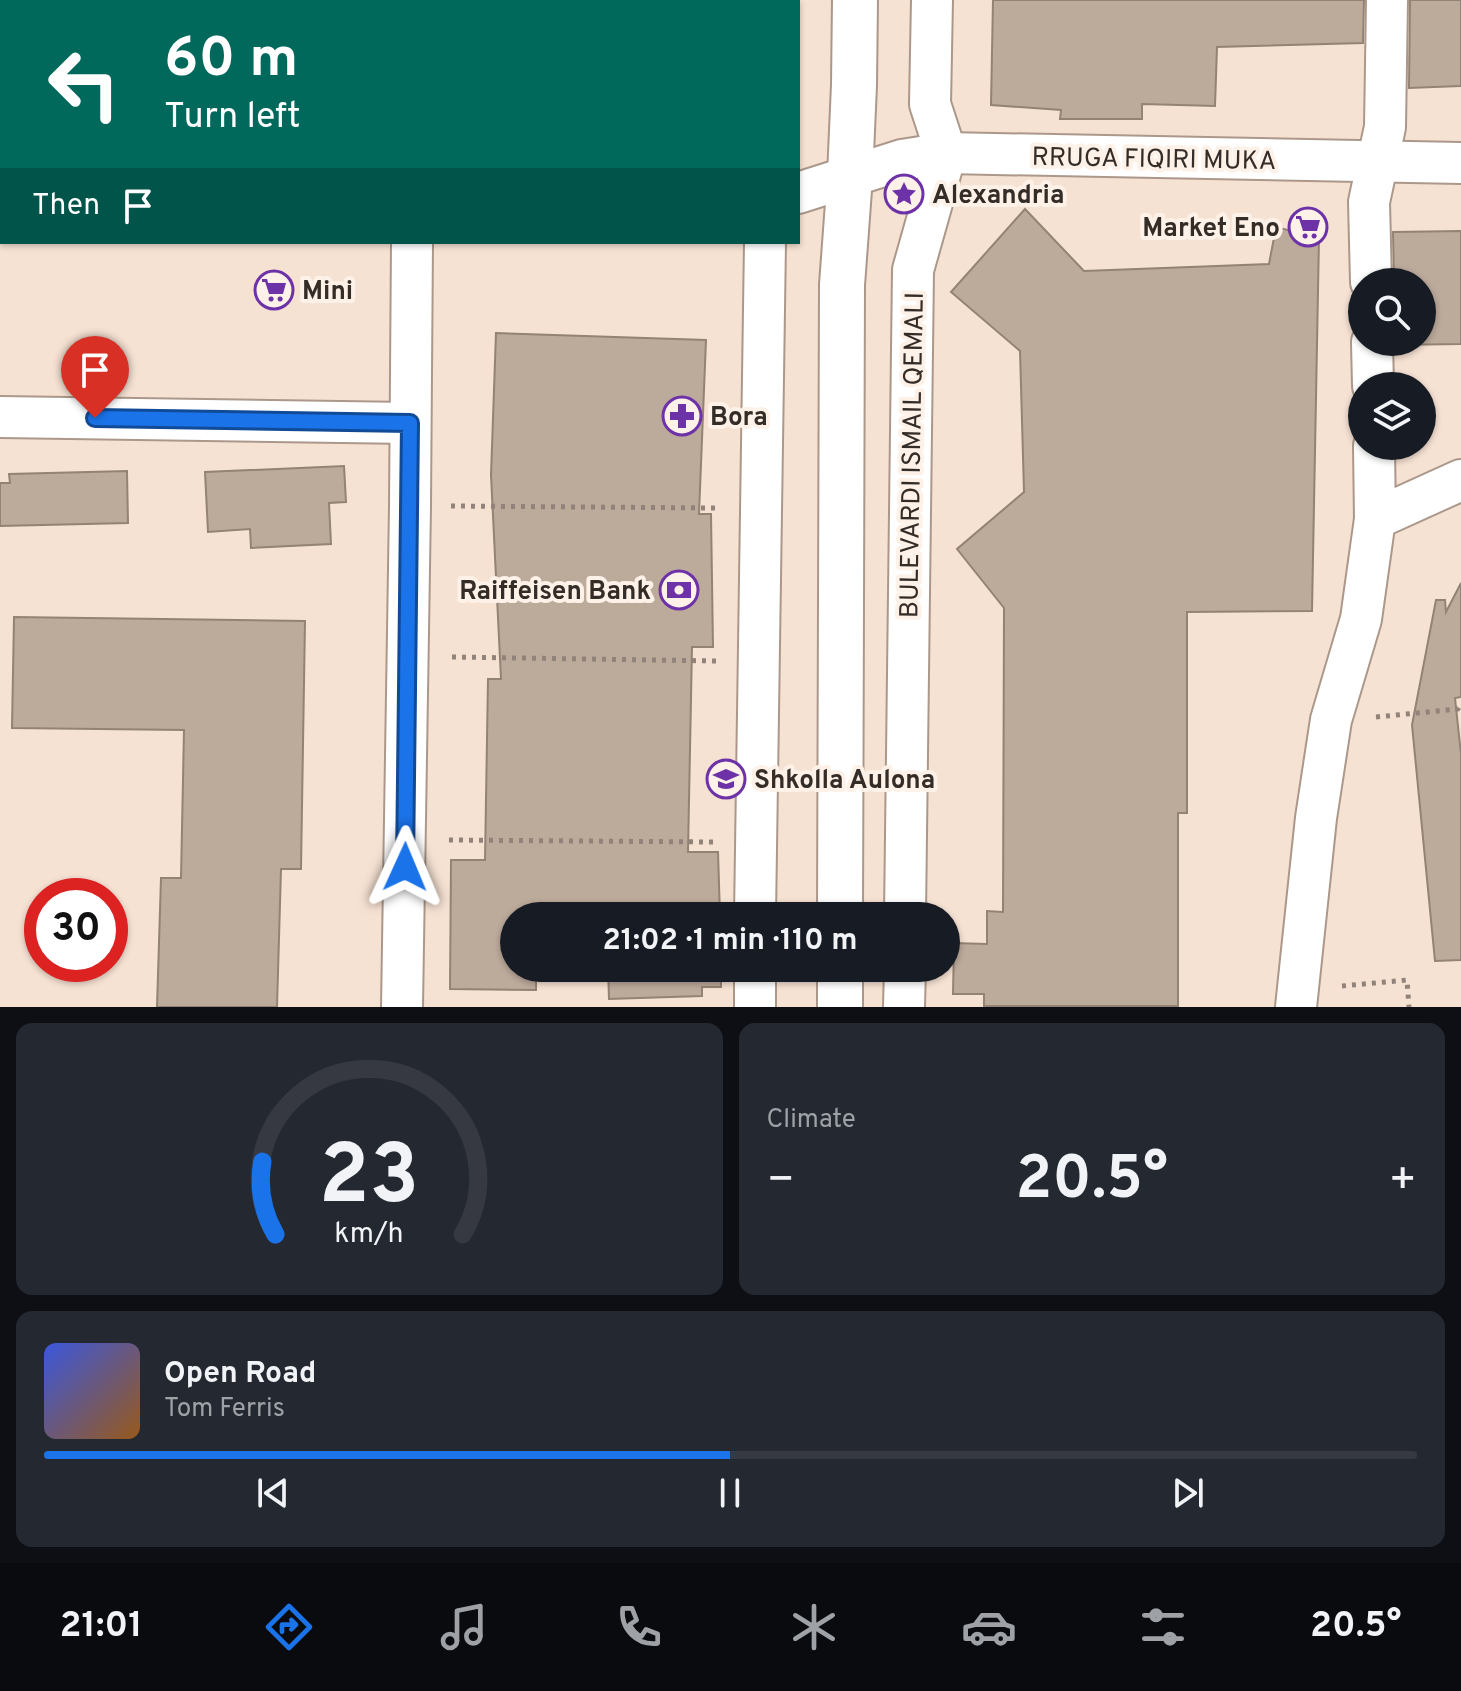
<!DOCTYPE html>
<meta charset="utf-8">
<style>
:root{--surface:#171b24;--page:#242831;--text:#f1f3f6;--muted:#9ea1a6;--line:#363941;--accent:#1a73e8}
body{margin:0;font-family:Overpass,sans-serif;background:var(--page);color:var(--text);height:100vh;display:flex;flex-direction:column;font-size:30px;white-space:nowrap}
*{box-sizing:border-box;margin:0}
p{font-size:26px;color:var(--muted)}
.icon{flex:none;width:44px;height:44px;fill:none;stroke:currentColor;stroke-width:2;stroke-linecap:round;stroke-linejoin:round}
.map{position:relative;height:1007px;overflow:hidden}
.side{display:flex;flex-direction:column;gap:16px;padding:16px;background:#0d0f14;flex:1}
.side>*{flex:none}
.hud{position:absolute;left:0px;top:0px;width:800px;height:244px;box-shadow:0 2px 6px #0004;background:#00695c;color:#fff;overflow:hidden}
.controls{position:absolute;left:1348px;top:268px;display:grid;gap:16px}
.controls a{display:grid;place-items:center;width:88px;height:88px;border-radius:50%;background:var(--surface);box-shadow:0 2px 6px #0004;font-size:40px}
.speed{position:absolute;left:24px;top:878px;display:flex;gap:16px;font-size:40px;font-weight:700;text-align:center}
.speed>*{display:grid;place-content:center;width:104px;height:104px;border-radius:50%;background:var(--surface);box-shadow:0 2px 6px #0004;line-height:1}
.speed .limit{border:12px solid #d22;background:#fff;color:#111}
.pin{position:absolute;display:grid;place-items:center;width:68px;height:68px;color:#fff;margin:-82px -34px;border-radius:50% 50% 50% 0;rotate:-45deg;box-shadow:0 0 8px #0007}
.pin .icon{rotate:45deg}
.me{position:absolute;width:88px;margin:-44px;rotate:1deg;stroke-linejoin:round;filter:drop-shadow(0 0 6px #0008)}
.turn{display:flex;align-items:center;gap:28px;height:168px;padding:0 32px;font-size:36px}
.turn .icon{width:104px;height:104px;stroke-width:2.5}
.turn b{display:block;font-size:56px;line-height:68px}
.then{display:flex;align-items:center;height:76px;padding:0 32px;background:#0003;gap:16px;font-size:30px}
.big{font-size:60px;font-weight:700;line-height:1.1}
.side .widget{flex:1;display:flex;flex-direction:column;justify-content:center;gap:12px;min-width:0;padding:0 28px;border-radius:16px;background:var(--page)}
.side .dial{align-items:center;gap:0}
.dial svg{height:208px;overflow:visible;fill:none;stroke:var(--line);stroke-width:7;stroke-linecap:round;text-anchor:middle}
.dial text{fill:var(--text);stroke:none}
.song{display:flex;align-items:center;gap:24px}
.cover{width:96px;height:96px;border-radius:12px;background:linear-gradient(135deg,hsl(230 70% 55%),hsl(30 70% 35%))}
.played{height:8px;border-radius:4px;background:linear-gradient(90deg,var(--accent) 50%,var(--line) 50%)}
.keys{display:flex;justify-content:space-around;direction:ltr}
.heat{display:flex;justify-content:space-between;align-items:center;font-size:44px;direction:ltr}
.side .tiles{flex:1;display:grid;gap:16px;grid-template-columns:1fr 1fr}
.widget:last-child{grid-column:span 2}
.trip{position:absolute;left:500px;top:902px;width:460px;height:80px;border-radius:40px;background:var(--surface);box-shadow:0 2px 6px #0004;font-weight:700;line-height:80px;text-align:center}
.tabs{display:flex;height:128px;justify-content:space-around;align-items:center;background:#090b0e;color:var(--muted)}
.tabs .icon{width:56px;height:56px}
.tabs .selected{color:var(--accent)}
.tabs b{font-size:36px;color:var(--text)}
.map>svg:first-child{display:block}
.building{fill:#bcaa9b;stroke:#938374;stroke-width:2}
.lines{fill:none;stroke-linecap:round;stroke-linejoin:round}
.lane-casing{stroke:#ab988a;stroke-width:24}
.street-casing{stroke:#ab988a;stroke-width:44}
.secondary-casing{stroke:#ab988a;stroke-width:48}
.path{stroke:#918379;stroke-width:5;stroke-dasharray:4 6;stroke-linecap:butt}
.lane{stroke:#fff;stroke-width:20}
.street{stroke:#fff;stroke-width:40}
.secondary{stroke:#fff;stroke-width:44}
.route-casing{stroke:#114b97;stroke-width:20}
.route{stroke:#1a73e8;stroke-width:14}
.labels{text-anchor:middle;stroke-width:8;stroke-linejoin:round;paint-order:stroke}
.street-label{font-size:26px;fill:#342c27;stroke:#fdf1e8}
.poi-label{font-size:26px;font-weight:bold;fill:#342c27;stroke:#fdf1e8;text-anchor:start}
</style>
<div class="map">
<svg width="1461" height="1007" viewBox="0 0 1461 1007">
<rect width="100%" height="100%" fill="#f6e2d3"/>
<!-- building -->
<g class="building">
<path d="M 993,0 L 1364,0 L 1363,43 L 1217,47 L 1215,106 L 1142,104 L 1142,119 L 1060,119 L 1061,110 L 991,105 Z"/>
<path d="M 1410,0 L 1461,0 L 1461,86 L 1409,88 Z"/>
<path d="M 1025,209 L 1084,271 L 1269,264 L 1276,227 L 1319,238 L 1312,611 L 1187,612 L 1187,813 L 1178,813 L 1178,1006 L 984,1006 L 984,994 L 953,994 L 954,943 L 987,944 L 987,911 L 1003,912 L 1004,608 L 957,549 L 1024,492 L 1020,351 L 951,292 Z"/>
<path d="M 1461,231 L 1461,344 L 1395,345 L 1395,342 L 1422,342 L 1422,282 L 1394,282 L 1393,232 Z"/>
<path d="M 496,333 L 706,340 L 699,514 L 711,514 L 713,647 L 692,647 L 688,852 L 718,852 L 720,916 L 514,916 L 514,968 L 536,968 L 536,990 L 450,989 L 451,860 L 485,860 L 488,679 L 501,679 L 491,475 Z"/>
<path d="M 344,466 L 346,502 L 329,503 L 331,544 L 251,548 L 250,529 L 208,532 L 205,472 Z"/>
<path d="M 127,471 L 128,523 L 0,526 L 0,483 L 10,483 L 9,474 Z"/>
<path d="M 1461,583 L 1461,697 L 1455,698 L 1461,754 L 1461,960 L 1435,961 L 1412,725 L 1436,600 L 1445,600 L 1446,612 Z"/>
<path d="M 14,617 L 305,621 L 301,869 L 281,869 L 277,1007 L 157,1007 L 161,878 L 181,878 L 184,730 L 12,728 Z"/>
<path d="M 608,968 L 721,968 L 721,987 L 702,987 L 702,996 L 609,999 Z"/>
</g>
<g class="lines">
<defs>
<path id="lane" d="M 373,2 L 373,0"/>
<g id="street">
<path d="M 770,2 L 770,0"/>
<path d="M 0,183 L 2,183"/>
<path d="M 798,193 L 902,160 L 946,153 L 1461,163"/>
<path d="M 1371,282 L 1369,202 L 1385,127 L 1387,0"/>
<path d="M 1372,342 L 1373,386"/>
<path d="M 0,417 L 410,423"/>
<path d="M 1374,446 L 1375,519"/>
<path d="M 755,916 L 765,242"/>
<path d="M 905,916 L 913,270 L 946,153 L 930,104 L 932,0"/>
<path d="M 402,1007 L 410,506 L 412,242"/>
<path d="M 755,1007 L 755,968"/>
<path d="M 904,1007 L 905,968"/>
<path d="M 1296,1007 L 1316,818 L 1331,720 L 1361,619 L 1375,519 L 1461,480"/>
</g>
<g id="secondary">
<path d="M 840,916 L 842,285 L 850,176 L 854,85 L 855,0"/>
<path d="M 840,1007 L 840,968"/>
</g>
</defs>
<!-- lane casing -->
<use href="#lane" class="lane-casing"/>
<!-- street casing -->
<use href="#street" class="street-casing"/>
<!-- secondary casing -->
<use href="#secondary" class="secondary-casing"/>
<!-- path -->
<g class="path">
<path d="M 451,506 L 717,508"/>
<path d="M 452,657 L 718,661"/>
<path d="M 1376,717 L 1458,709 L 1461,703"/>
<path d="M 449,840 L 715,842"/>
<path d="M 1342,986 L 1407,980 L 1409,1007"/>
</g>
<!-- lane -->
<use href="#lane" class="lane"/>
<!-- street -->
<use href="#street" class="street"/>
<!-- secondary -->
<use href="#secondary" class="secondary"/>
</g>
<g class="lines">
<defs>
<path id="route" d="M 95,418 L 410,423 L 405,867"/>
</defs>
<!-- route casing -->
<use href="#route" class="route-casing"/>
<!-- route -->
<use href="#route" class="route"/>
</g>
<!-- icons -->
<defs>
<symbol id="sight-ring" viewBox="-11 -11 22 22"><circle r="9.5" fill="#fdf1e8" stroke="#6e32a8" stroke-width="1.5"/><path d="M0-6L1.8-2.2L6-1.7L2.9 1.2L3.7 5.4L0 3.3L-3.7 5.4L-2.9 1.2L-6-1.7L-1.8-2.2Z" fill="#6e32a8"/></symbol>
<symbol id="supermarket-ring" viewBox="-11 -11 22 22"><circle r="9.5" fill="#fdf1e8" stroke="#6e32a8" stroke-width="1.5"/><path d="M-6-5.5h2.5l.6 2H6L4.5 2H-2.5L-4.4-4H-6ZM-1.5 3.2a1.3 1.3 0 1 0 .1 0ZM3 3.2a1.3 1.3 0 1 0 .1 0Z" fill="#6e32a8"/></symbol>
<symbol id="pharmacy-ring" viewBox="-11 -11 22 22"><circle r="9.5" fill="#fdf1e8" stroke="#6e32a8" stroke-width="1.5"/><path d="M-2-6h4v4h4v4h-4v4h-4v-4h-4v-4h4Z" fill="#6e32a8"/></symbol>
<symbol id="bank-ring" viewBox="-11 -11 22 22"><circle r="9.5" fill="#fdf1e8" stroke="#6e32a8" stroke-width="1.5"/><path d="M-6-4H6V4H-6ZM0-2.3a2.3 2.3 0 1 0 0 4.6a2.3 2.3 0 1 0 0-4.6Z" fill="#6e32a8"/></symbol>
<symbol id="school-ring" viewBox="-11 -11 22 22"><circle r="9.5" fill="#fdf1e8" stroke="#6e32a8" stroke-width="1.5"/><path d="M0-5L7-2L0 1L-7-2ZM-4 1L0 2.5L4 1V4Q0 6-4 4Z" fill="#6e32a8"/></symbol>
</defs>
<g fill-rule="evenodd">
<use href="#sight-ring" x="882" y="172" width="44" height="44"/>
<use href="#supermarket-ring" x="1286" y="205" width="44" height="44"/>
<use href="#supermarket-ring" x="252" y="268" width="44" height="44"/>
<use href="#pharmacy-ring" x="660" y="394" width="44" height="44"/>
<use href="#bank-ring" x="657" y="568" width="44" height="44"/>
<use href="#school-ring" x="704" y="757" width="44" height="44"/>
</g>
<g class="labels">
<!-- street labels -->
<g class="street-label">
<text transform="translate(1154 158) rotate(1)" y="9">RRUGA FIQIRI MUKA</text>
<text transform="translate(911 455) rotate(-89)" y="9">BULEVARDI ISMAIL QEMALI</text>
</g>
<!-- poi labels -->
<g class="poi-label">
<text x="932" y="203">Alexandria</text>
<text x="1280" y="236" text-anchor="end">Market Eno</text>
<text x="302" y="299">Mini</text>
<text x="710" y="425">Bora</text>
<text x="651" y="599" text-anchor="end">Raiffeisen Bank</text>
<text x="754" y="788">Shkolla Aulona</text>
</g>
</g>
</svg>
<div class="controls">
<a><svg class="icon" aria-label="search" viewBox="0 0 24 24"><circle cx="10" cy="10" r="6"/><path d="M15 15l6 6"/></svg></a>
<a><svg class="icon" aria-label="layers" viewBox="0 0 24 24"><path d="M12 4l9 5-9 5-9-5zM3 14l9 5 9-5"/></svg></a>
</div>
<div class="speed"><div class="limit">30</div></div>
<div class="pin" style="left:95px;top:418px;background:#d93025"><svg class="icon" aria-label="arrive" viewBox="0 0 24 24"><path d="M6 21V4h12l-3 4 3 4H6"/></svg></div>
<svg class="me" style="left:405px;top:867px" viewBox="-20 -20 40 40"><path d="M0-17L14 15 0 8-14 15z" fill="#1a73e8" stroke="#fff" stroke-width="4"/></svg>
<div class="trip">21:02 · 1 min · 110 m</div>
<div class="hud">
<div class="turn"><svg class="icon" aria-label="left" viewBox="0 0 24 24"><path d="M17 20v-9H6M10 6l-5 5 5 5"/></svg><div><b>60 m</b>Turn left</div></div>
<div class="then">Then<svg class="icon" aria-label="arrive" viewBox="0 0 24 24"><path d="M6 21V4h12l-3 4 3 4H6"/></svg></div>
</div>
</div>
<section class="side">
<div class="tiles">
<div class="widget dial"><svg viewBox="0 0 100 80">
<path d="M14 69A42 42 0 1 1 86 69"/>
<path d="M14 69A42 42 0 0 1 9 41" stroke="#1a73e8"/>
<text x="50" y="56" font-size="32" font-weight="700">23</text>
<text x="50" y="72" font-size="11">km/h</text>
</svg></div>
<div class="widget"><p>Climate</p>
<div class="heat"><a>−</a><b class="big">20.5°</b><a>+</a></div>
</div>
<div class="widget">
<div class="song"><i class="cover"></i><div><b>Open Road</b><p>Tom Ferris</p></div></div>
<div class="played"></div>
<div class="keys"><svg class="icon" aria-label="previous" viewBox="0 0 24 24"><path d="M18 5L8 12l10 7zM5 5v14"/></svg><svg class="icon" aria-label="pause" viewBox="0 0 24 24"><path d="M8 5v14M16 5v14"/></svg><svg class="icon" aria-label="next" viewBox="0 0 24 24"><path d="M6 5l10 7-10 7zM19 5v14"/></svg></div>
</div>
</div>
</section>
<nav class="tabs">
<b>21:01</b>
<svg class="icon selected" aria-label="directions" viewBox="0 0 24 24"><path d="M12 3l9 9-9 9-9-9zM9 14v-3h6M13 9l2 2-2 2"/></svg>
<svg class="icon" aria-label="music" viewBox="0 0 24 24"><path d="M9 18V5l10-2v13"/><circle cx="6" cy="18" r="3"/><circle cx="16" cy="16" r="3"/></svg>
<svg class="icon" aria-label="phone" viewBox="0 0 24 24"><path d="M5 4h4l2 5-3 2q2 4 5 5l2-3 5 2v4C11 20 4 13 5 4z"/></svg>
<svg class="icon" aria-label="climate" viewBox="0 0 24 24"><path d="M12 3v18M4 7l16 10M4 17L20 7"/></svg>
<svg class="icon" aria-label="car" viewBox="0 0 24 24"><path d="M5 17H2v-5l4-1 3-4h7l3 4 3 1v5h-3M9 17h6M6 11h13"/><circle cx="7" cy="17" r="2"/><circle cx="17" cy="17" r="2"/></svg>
<svg class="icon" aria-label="filters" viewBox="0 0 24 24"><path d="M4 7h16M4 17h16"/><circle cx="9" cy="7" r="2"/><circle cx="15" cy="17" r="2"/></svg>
<b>20.5°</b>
</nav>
